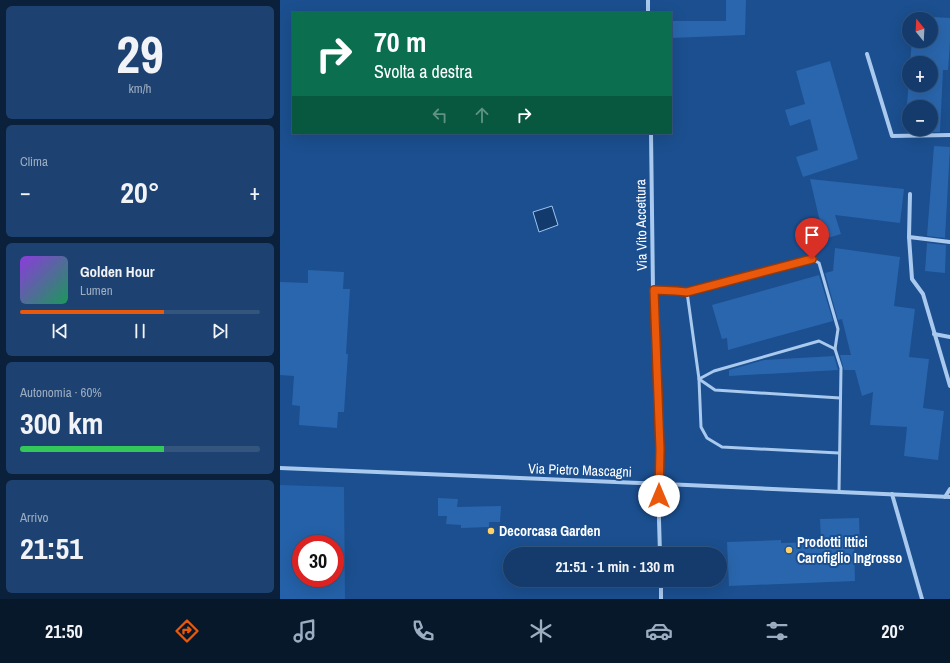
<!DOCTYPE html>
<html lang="it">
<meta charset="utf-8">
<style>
:root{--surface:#143b6b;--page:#1d4271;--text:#f1f3f6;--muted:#9dadc1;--line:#33557e;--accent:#ea580c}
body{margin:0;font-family:"Archivo Narrow",sans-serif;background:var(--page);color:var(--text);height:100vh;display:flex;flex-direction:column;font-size:15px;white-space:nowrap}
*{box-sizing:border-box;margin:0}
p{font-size:13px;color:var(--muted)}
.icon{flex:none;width:22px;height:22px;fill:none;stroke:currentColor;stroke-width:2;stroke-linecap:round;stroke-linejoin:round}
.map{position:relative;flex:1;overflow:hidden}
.drawer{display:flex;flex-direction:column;gap:6px;padding:6px;background:#0b203b;width:280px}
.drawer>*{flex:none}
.banner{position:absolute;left:12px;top:12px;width:380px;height:122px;border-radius:0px;box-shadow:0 4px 16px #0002,0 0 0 1px var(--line);background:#0b6e4f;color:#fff;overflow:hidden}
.needle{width:26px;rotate:342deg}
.fabs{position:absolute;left:622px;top:12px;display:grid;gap:8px}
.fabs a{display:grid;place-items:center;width:36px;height:36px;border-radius:50%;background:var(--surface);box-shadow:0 4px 16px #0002,0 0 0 1px var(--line);font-size:20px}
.speed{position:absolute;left:12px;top:535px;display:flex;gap:8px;font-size:20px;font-weight:700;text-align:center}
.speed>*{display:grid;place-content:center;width:52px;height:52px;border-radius:50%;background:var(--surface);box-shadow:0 4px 16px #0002,0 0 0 1px var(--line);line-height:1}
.speed .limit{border:6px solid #d22;background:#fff;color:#111}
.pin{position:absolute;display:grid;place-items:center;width:34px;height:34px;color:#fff;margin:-41px -17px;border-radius:50% 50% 50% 0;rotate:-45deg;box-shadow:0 0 4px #0007}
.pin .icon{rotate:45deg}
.me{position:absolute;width:44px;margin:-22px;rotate:0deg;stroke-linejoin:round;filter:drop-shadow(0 0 3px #0008)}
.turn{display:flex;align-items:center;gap:14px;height:84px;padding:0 16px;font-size:18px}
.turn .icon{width:52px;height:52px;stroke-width:2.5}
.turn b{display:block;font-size:28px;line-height:34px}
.lanes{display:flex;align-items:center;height:38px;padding:0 16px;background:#0003;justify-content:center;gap:20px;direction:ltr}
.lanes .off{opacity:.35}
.big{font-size:30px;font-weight:700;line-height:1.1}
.drawer .widget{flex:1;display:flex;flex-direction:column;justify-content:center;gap:6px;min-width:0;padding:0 14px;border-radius:6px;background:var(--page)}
.drawer .dial{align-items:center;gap:0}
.dial b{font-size:52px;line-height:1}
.song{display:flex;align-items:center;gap:12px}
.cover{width:48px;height:48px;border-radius:6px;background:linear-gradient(135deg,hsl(270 70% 55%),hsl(150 70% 35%))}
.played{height:4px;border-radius:2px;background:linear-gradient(90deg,var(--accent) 60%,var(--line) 60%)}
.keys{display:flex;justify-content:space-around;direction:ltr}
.heat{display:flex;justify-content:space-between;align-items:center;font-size:22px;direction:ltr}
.charge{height:6px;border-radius:3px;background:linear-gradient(90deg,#34c759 60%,var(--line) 0)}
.trip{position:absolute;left:223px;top:547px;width:224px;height:40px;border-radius:20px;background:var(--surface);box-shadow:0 4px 16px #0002,0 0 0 1px var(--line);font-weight:700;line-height:40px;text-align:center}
.menu{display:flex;height:64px;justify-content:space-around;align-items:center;background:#08182b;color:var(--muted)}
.menu .icon{width:28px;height:28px}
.menu .on{color:var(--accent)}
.menu b{font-size:18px;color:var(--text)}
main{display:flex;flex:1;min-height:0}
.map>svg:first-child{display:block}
.green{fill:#2461a8;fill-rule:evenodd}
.water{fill:#123a6d;stroke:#9cc4f0}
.building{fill:#2a66ad}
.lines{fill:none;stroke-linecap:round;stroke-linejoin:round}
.lane{stroke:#a9c9ee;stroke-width:3}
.street{stroke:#a9c9ee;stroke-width:4}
.route-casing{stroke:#983908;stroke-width:10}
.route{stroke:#ea580c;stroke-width:7}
.poi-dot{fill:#ffd166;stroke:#1b4f8f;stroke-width:1.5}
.labels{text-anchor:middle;stroke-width:4;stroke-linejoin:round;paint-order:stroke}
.street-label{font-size:14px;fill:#fff;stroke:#1b4f8f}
.poi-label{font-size:14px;font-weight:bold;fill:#fff;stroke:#1b4f8f;text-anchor:start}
</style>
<main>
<section class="drawer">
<div class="widget dial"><b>29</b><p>km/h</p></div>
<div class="widget"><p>Clima</p>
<div class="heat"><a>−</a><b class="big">20°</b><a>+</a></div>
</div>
<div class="widget">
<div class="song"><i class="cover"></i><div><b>Golden Hour</b><p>Lumen</p></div></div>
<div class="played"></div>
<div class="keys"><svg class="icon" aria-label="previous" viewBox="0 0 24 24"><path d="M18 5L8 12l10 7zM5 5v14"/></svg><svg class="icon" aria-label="pause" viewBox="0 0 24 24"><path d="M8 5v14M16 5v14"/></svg><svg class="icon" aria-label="next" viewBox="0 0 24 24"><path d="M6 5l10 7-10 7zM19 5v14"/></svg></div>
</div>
<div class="widget"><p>Autonomia · 60%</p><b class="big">300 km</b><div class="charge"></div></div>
<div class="widget"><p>Arrivo</p><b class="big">21:51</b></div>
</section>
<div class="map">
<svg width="670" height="599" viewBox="0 0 670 599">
<rect width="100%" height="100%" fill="#1b4f8f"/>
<!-- green -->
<path class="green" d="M 0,485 L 64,487 L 65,599 L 0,599 ZM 21,544 L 55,544 L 55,578 L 21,578 Z"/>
<!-- water -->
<path class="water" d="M 272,206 L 278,225 L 259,232 L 253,212 Z"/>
<!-- building -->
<g class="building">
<path d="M 446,0 L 466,0 L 465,35 L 391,38 L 391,21 L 446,21 Z"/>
<path d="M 637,16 L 670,18 L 670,42 L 668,70 L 663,70 L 660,132 L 638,132 L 638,129 L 651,129 L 651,107 L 629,107 L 629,118 L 626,117 L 629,79 L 629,85 L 651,85 L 651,63 L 630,63 L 632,41 L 651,41 L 651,19 L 637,19 Z"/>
<path d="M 550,61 L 578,159 L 523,177 L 516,157 L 538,150 L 530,119 L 510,126 L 505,110 L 525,104 L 516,71 Z"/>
<path d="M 654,146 L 670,147 L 665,238 L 647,236 Z"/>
<path d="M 530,179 L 624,189 L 620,223 L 555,215 L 561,234 L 544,239 Z"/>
<path d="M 647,243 L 666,245 L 665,273 L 645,271 Z"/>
<path d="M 555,248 L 620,257 L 614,306 L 635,309 L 629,357 L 649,359 L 643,408 L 664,411 L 658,460 L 624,456 L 627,427 L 590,425 L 593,392 L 582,396 L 575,370 L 564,370 L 560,355 L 571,355 L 562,319 L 558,320 L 545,273 L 553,271 Z"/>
<path d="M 28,270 L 64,272 L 63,289 L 70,289 L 66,354 L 68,354 L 64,412 L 58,412 L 57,428 L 19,425 L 20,406 L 12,405 L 14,376 L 0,375 L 0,282 L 28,283 Z"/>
<path d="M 539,275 L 553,321 L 448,350 L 447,338 L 442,339 L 432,305 Z"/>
<path d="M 554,356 L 558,370 L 449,376 L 449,370 L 484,360 Z"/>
<path d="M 158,498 L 178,499 L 177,507 L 221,506 L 220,522 L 209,522 L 209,527 L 181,528 L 181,525 L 166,524 L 167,516 L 158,516 Z"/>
<path d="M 579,518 L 580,545 L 574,545 L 575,581 L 449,586 L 447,542 L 501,540 L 501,543 L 541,542 L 540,519 Z"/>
</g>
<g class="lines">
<!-- lane -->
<g class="lane">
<path d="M 373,290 L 396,291 L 407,292 L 532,259 L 539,263 L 558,329 L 555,349"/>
<path d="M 407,292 L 419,379 L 421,427 L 427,438 L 442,447 L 559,453"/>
<path d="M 559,492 L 561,368 L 555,349 L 539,341 L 434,371 L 419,379 L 435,390 L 560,398"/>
</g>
<!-- street -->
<g class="street">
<path d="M 368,0 L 368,13"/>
<path d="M 587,54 L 612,136 L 670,135"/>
<path d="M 371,133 L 373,290 L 379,449 L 379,520 L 380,554"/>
<path d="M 630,194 L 629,237 L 632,279 L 643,294 L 670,386"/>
<path d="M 629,237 L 670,242"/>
<path d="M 654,334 L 670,337"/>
<path d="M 0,468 L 407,485 L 670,497"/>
<path d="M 612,494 L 642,599"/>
<path d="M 665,497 L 670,489"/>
<path d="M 381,580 L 381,599"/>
</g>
</g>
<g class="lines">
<defs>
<path id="route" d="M 379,496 L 380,449 L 374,290 L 396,291 L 407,292 L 532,259"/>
</defs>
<!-- route casing -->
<use href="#route" class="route-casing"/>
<!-- route -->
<use href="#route" class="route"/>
</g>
<!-- markers -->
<g class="poi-dot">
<circle cx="211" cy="531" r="4"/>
<circle cx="509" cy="550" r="4"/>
</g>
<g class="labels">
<!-- street labels -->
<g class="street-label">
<text transform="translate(361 225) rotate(-91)" y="5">Via Vito Accettura</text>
<text transform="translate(300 470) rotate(2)" y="5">Via Pietro Mascagni</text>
</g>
<!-- poi labels -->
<g class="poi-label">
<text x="219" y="536">Decorcasa Garden</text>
<text x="517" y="547">Prodotti Ittici<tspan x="517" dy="16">Carofiglio Ingrosso</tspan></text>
</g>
</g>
</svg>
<div class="fabs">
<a><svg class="needle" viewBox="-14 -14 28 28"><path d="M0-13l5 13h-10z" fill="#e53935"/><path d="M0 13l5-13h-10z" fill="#9dadc1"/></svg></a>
<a>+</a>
<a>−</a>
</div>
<div class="speed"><div class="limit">30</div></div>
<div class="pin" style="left:532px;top:259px;background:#d93025"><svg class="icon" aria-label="arrive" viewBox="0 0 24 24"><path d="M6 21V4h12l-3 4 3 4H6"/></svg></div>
<svg class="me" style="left:379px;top:496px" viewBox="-20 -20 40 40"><circle r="19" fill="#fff"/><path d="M0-13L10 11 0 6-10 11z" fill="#ea580c"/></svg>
<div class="trip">21:51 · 1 min · 130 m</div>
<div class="banner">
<div class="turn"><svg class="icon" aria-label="right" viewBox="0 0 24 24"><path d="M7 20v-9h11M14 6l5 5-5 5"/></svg><div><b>70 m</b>Svolta a destra</div></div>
<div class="lanes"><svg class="icon off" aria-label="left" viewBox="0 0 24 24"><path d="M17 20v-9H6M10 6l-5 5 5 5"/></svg><svg class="icon off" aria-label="ahead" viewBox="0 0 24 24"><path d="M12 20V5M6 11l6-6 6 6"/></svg><svg class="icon" aria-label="right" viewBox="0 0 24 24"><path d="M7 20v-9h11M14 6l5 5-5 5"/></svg></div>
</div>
</div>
</main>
<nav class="menu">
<b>21:50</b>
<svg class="icon on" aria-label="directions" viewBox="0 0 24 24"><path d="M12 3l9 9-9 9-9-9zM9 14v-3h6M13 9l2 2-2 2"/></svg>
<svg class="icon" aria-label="music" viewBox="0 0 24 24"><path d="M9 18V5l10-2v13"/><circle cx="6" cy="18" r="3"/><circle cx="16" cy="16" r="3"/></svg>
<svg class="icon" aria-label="phone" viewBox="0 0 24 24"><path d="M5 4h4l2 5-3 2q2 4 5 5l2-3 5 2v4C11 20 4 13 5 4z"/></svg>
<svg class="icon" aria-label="climate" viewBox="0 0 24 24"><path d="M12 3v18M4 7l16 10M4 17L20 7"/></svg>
<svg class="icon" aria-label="car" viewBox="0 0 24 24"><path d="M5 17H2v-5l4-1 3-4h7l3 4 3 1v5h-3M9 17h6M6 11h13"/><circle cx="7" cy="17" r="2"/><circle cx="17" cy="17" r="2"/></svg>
<svg class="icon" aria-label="filters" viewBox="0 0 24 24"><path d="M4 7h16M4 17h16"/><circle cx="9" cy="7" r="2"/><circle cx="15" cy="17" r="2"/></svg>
<b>20°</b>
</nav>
